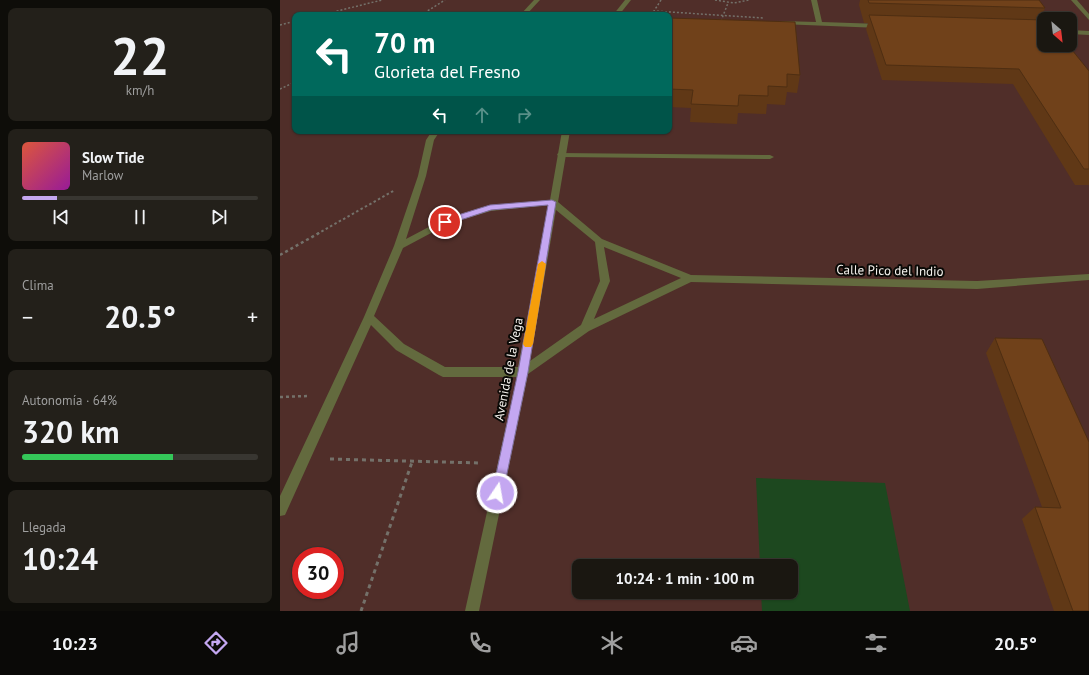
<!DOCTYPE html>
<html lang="es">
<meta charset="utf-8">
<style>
:root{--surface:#1a1711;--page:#23201a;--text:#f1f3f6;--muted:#9f9f9f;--line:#383631;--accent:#c4a7f1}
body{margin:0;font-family:"PT Sans",sans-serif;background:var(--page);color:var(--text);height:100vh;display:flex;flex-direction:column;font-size:15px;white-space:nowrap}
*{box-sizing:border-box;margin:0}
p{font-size:13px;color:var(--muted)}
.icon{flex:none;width:22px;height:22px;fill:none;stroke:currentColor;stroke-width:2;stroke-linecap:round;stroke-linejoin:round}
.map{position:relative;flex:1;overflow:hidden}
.drawer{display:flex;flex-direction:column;gap:8px;padding:8px;background:#0e0d09;width:280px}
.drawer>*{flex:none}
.top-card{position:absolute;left:12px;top:12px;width:380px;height:122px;border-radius:8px;box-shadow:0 1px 3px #0004,0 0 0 1px var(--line);background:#00695c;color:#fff;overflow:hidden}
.needle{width:26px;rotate:152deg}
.buttons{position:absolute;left:757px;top:12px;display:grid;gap:8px}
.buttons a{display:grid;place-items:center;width:40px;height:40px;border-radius:8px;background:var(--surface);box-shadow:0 1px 3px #0004,0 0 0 1px var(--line);font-size:20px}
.speed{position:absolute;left:12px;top:547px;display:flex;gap:8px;font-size:20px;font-weight:700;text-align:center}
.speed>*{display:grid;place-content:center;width:52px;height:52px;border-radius:50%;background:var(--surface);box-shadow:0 1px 3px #0004,0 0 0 1px var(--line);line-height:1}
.speed .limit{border:6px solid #d22;background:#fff;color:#111}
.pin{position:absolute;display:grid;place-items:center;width:34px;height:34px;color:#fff;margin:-17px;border:2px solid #fff;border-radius:50%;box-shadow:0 1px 4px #0007}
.me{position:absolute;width:44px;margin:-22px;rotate:12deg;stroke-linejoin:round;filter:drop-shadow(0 0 3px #0008)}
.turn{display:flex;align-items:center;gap:14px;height:84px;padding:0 16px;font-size:18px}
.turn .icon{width:52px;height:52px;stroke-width:2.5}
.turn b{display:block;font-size:28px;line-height:34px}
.lanes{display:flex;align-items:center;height:38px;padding:0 16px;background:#0003;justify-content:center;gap:20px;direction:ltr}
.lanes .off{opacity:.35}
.big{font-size:30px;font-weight:800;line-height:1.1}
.drawer .card{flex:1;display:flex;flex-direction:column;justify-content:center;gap:6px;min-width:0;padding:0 14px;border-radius:8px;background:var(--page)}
.drawer .dial{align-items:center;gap:0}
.dial b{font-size:52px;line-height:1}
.song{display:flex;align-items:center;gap:12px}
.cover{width:48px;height:48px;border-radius:6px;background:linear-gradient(135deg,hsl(10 70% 55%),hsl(300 70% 35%))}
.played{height:4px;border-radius:2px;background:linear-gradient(90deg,var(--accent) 15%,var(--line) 15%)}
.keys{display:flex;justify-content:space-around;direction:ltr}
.heat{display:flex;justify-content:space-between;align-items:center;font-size:22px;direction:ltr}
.charge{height:6px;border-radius:3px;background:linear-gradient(90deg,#34c759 64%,var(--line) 0)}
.trip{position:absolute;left:292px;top:559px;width:226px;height:40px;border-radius:8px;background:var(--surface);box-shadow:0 1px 3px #0004,0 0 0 1px var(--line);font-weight:800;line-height:40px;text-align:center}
.tabs{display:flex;height:64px;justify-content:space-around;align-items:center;background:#0a0907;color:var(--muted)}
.tabs .icon{width:28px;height:28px}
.tabs .current{color:var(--accent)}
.tabs b{font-size:18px;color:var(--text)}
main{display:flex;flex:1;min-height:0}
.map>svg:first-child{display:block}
.green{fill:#502e29;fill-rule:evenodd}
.water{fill:#1d481f}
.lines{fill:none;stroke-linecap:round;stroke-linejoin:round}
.path-far3{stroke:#74716a;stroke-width:1.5;stroke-dasharray:2 2;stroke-linecap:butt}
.path-far2{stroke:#74716a;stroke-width:2;stroke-dasharray:2.5 2.5;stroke-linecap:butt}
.path-far1{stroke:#74716a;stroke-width:2.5;stroke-dasharray:3 3;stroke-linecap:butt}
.path{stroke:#74716a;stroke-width:3;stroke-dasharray:4 4;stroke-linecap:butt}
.service{fill:#636a3e;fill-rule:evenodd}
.pedestrian{fill:#636a3e;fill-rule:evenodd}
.minor{fill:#636a3e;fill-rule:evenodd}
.wall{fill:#603816}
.building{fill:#70411a;stroke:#4e2e12}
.route{fill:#c4a7f1;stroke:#7f6d9d}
.slow{fill:#f59e0b}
.labels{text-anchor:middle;stroke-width:4;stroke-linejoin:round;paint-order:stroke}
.street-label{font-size:13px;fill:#f5f2ed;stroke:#0a0906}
</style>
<main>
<section class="drawer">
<div class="card dial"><b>22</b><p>km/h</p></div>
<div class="card">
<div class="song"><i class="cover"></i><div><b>Slow Tide</b><p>Marlow</p></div></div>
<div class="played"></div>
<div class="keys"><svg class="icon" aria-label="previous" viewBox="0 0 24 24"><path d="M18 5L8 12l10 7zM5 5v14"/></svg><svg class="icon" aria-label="pause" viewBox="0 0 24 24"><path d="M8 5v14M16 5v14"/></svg><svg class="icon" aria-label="next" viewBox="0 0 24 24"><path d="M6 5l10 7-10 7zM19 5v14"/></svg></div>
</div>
<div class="card"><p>Clima</p>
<div class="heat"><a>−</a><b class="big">20.5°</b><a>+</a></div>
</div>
<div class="card"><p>Autonomía · 64%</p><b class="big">320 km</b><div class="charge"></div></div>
<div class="card"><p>Llegada</p><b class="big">10:24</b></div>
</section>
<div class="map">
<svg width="809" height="611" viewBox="0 0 809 611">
<rect width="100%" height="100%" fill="#221f17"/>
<!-- green -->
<path class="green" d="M 0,0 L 809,0 L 809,611 L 0,611 ZM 15,15 L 389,15 L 389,131 L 15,131 ZM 764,19 L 790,19 L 790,45 L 764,45 ZM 21,556 L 55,556 L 55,590 L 21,590 ZM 299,566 L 511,566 L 511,592 L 299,592 Z"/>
<!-- water -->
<path class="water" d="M 476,478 L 605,483 L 630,611 L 482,611 L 481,592 L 511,592 L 511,566 L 480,566 Z"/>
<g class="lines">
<!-- path-far3 -->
<g class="path-far3">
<path d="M 381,0 L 374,11 L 483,18"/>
<path d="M 435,0 L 454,3 L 469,0"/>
<path d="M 41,15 L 102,0"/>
<path d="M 141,15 L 165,0"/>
<path d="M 441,21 L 448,3"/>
<path d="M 0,25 L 15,21"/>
<path d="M 0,89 L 15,82"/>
</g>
<!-- path-far2 -->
<path class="path-far2" d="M 37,234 L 115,190"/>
<!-- path-far1 -->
<g class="path-far1">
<path d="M 0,255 L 39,233"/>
<path d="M 0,397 L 28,396"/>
</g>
<!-- path -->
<g class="path">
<path d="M 50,459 L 201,463"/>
<path d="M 81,611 L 132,462"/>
</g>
<!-- service -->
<path class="service" d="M 278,153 L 490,155 L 494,157 L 490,159 L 281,157 L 277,155 Z"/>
<!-- pedestrian -->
<g class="pedestrian">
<path d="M 531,0 L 537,0 L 542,22 L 600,24 L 603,26 L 600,28 L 500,24 L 499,23 L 502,21 L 536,22 Z"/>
<path d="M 791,0 L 797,0 L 809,14 L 809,20 Z"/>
<path d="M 790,30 L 809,31 L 809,35 L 790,34 Z"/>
</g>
<!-- minor -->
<g class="minor">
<path d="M 254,0 L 260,0 L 246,15 L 240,15 Z"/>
<path d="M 345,0 L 351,0 L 339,15 L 333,15 Z"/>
<path d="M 152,131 L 160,131 L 154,140 L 146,176 L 126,239 L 162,220 L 207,206 L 270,200 L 282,131 L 290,131 L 278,202 L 322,239 L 411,275 L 697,281 L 809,274 L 809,280 L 697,289 L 411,282 L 309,331 L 248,374 L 199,611 L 185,611 L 237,377 L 163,377 L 159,375 L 116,350 L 91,325 L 5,515 L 0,516 L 0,496 L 84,317 L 114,246 L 138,176 L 146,140 ZM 269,205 L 238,367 L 165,367 L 124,344 L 94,316 L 123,248 L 168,224 L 211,211 ZM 276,210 L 315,242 L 320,281 L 301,325 L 250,361 ZM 324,247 L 401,278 L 314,319 L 330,281 Z"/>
</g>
</g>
<!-- wall -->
<g class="wall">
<path d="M 580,0 L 759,0 L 765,8 L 759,20 L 809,71 L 809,185 L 795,185 L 733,84 L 602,80 L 586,29 L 588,23 L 584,23 L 579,5 Z"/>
<path d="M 389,18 L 520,75 L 517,93 L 507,92 L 505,105 L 487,104 L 486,114 L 458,113 L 457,124 L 410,122 L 411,108 L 389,107 Z"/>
<path d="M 715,338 L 809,442 L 809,611 L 774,611 L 742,519 L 755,507 L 762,507 L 706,353 Z"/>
</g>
<!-- building -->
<g class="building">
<path d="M 588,0 L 759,0 L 765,8 L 589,3 Z"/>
<path d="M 589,15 L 764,20 L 764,45 L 788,45 L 809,71 L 809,169 L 804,169 L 739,69 L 606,65 Z"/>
<path d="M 389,18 L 515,22 L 520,75 L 507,74 L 507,87 L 488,86 L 488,96 L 459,95 L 458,106 L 411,104 L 413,90 L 389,89 Z"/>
<path d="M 715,338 L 762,339 L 809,442 L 809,611 L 793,611 L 755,507 L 781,508 Z"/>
</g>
<!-- route -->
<path class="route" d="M 272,200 L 276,202 L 248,372 L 223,493 L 221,497 L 217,498 L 213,497 L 212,493 L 238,372 L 268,205 L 211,210 L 165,225 L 161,222 L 162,220 L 210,205 Z"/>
<!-- slow -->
<path class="slow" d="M 262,261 L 266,264 L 253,344 L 251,347 L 245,347 L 243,344 L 258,264 Z"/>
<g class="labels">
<!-- street labels -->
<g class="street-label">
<text transform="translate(610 270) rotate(1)" y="5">Calle Pico del Indio</text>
<text transform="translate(228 369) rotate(-79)" y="5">Avenida de la Vega</text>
</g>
</g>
</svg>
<div class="buttons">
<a><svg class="needle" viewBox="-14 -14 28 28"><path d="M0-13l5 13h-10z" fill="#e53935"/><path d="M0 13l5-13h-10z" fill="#9f9f9f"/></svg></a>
</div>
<div class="speed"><div class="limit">30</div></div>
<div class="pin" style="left:165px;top:222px;background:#d93025"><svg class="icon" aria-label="arrive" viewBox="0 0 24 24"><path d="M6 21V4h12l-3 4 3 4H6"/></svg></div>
<svg class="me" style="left:217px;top:493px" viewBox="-20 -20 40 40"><circle r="17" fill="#c4a7f1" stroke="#fff" stroke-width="3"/><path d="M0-11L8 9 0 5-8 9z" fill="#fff"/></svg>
<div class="trip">10:24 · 1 min · 100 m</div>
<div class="top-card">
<div class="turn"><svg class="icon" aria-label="left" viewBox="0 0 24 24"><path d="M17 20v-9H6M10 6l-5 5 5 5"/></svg><div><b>70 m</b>Glorieta del Fresno</div></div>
<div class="lanes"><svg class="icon" aria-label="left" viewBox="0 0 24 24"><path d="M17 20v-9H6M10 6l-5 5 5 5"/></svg><svg class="icon off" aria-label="ahead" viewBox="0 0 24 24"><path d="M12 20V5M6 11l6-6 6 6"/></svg><svg class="icon off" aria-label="right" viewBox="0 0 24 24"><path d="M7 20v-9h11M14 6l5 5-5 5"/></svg></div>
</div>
</div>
</main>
<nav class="tabs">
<b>10:23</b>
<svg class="icon current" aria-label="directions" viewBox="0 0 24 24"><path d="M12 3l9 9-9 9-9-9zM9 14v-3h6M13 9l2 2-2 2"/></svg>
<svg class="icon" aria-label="music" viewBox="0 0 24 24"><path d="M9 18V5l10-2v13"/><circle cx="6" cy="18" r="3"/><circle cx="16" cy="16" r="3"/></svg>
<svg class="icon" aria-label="phone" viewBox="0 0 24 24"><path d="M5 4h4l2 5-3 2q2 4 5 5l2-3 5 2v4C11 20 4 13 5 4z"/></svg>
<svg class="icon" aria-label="climate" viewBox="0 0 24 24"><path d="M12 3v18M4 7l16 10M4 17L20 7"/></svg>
<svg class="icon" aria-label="car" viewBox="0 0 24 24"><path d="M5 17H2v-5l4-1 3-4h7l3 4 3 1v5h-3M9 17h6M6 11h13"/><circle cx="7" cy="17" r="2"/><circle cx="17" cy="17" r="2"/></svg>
<svg class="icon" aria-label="filters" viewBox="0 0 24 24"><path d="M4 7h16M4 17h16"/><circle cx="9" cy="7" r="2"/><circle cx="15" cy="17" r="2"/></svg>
<b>20.5°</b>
</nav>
